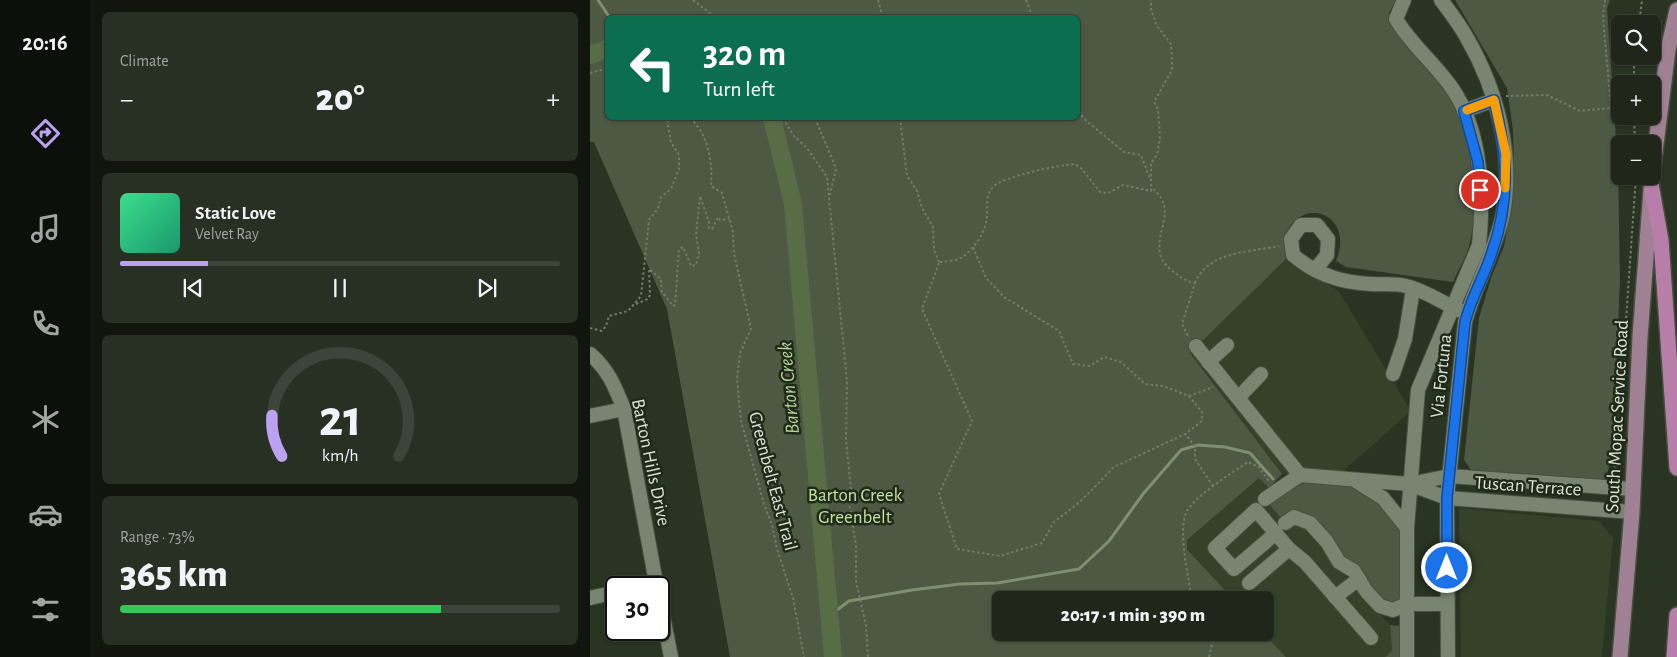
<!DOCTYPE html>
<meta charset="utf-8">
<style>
:root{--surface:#20271a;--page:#282f23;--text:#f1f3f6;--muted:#a2a5a2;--line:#3d4439;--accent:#bca0f2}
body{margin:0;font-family:"Alegreya Sans",sans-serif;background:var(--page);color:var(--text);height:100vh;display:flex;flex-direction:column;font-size:19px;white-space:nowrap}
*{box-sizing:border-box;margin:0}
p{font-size:16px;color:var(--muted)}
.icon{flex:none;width:28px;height:28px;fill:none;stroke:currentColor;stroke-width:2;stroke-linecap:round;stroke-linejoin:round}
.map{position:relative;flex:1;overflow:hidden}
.details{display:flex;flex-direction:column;gap:12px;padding:12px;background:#12150e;width:500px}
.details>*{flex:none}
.guide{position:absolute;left:15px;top:15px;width:475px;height:105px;border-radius:8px;box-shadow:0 1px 4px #0004,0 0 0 1px var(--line);background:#0b6e4f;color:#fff;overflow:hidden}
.controls{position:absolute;left:1021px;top:15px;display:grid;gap:10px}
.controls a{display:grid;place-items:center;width:50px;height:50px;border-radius:8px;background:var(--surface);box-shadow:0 1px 4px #0004,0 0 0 1px var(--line);font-size:25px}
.speed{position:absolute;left:15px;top:576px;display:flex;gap:10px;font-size:25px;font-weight:700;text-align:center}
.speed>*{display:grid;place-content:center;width:65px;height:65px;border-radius:50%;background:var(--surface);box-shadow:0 1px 4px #0004,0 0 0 1px var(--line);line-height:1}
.speed .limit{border:2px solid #111;border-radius:8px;background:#fff;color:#111}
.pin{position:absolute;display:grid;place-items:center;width:42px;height:42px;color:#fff;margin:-21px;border:2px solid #fff;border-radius:50%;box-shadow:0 1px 5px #0007}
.me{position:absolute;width:55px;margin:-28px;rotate:0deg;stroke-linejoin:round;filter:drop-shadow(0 0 4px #0008)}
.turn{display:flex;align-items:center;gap:18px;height:105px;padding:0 15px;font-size:22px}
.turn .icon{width:65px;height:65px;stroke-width:2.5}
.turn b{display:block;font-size:35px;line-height:42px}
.big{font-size:38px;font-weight:800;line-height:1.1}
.details .widget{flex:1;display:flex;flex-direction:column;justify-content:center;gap:8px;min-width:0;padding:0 18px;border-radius:8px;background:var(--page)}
.details .dial{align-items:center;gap:0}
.dial svg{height:130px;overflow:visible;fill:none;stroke:var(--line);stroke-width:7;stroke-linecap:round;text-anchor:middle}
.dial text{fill:var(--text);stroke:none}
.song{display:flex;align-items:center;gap:15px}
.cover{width:60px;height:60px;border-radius:8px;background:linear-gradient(135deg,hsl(150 70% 55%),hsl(160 70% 35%))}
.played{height:5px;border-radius:2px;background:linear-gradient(90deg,var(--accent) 20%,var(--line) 20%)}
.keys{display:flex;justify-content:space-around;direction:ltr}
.heat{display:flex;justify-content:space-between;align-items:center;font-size:28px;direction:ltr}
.charge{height:8px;border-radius:4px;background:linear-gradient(90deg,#34c759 73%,var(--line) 0)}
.trip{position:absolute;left:402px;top:591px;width:282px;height:50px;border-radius:8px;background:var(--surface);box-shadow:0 1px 4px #0004,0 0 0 1px var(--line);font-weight:800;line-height:50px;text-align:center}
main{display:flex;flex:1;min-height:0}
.tabs{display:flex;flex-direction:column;width:90px;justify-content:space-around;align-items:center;background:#0d100a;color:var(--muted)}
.tabs .icon{width:35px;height:35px}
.tabs .on{color:var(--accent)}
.tabs b{font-size:22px;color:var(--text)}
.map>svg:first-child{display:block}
.built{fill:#354129}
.green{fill:#4d5943;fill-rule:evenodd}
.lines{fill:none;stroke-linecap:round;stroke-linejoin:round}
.stream{stroke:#7f8f71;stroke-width:3}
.river{stroke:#586c46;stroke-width:18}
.minor-casing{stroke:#474f40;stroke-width:16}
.major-casing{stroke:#474f40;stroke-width:18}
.highway-casing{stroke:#474f40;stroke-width:18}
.path{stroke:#727b6b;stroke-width:2;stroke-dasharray:2.5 2.5;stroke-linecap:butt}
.minor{stroke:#7a8571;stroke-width:14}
.major{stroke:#9f8193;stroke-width:15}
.highway{stroke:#b87eaa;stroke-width:15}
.route-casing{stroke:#114b97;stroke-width:12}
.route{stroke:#1a73e8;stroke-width:9}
.slow{stroke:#f59e0b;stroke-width:9}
.labels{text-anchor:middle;stroke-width:5;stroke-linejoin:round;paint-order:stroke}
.street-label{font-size:19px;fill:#dbe2d6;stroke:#212a19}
.park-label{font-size:19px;fill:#bfe1a1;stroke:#212a19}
.water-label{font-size:20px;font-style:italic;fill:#b3d495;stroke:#212a19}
</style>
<main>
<nav class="tabs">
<b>20:16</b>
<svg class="icon on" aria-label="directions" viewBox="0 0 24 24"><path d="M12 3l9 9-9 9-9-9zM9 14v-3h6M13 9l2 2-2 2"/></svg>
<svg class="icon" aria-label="music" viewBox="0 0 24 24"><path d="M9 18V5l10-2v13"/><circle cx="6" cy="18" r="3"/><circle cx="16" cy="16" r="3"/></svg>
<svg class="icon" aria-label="phone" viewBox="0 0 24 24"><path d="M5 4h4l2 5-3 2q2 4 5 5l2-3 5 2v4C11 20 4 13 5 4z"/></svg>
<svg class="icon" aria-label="climate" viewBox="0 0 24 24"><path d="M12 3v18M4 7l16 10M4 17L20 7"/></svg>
<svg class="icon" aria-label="car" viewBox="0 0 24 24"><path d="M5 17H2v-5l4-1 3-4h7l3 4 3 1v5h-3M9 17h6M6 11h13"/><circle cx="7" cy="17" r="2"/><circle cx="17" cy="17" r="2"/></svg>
<svg class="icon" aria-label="filters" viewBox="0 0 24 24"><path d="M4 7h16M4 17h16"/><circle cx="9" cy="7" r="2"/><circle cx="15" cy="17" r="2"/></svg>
</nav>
<section class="details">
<div class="widget"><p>Climate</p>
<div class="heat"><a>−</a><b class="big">20°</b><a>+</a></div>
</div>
<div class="widget">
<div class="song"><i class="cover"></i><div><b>Static Love</b><p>Velvet Ray</p></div></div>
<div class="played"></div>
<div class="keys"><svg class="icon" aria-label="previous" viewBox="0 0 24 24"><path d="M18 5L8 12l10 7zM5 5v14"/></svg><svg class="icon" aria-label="pause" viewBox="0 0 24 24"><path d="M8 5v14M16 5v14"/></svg><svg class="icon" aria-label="next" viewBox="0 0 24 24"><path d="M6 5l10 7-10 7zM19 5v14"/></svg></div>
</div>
<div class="widget dial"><svg viewBox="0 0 100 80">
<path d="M14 69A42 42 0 1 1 86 69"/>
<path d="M14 69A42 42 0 0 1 8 44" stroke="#bca0f2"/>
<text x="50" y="56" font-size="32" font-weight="700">21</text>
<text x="50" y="72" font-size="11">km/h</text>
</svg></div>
<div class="widget"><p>Range · 73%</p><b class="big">365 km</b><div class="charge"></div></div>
</section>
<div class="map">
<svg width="1087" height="657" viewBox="0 0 1087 657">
<rect width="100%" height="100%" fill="#2a3422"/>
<!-- built -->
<g class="built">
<path d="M 697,258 L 749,291 L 821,411 L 751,473 L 692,474 L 600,353 Z"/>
<path d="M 670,477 L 800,625 L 802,651 L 795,657 L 696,657 L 673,633 L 676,632 L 676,600 L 644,600 L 597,548 L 597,540 Z"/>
<path d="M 869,508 L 1009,521 L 1023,538 L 1012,657 L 871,657 Z"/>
</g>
<!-- green -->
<g class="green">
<path d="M 0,0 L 806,0 L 799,13 L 803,22 C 825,50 855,78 870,111 C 887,150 890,205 879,246 C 876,258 868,270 863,282 L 756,267 L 746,261 C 765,215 715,196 697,231 C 693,239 696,249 697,258 L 600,353 L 692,474 L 679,488 L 669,478 L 597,540 L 597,549 L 644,600 L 411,600 L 411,632 L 673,633 L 696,657 L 140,657 L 77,309 L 4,142 L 0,142 ZM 18,18 L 488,18 L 488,118 L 18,118 Z"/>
<path d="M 865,0 L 1020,0 L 1017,8 L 1028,168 L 1030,281 L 1022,458 L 1014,482 L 881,470 L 874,460 L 889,318 L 901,278 L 914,246 L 922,204 L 924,167 L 923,130 L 917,88 Z"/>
<path d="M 710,475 L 763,479 L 817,528 L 817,604 L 803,610 L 720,523 L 695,523 L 675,499 Z"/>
<path d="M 800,625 L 810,626 L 811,657 L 795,657 L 802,651 Z"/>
</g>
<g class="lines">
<!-- stream -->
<g class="stream">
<path d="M 8,0 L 20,18"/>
<path d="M 239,616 L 259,601 L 322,590 L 370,584 L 407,583 L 489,569 L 519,541 L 553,494 L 591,450 L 608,445 L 635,447 L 660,453 L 683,479"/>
</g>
<!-- river -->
<g class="river">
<path d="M 0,55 L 18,48"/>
<path d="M 182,118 L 203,204 L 243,657"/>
</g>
<defs>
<g id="minor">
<path d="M 814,0 L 806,19 C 822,47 851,68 867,96 C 892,139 894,198 889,245 L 828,390 L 817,528 L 817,657"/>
<path d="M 851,0 C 860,12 870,25 877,38 C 907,90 924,154 913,214 C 905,252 885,285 875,322 L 857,498 L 858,657"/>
<path d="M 874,111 L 904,100"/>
<path d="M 725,270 L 737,255 L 738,239 L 727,225 L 711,225 L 701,239 L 703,255 C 725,274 752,283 781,284 C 792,285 806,283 816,286 C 835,290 852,303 869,310"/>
<path d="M 606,346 L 710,475"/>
<path d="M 0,354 C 18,369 25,387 34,409 L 67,588"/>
<path d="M 618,362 L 637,345"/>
<path d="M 803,374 L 815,339 L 823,289"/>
<path d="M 648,398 L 671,374"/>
<path d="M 0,416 L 34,409"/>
<path d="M 766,481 L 793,498 L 817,528"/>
<path d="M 820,484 L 859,476 L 1043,489"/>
<path d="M 675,499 L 710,475 L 819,484 L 857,498 L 1042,512"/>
<path d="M 695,523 L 704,517 L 720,523 L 737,542 L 749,562 L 764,571 L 776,591 L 790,606 L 803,610 L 817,604 L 857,604"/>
<path d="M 686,533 L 644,569 L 625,548 L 666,510 L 699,549"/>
<path d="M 659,583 L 699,549 L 715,562 L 781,638"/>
<path d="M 49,588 L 66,584"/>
<path d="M 69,595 L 81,657"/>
<path d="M 745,597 L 769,579"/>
<path d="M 0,598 L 26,592"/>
</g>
<g id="major">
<path d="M 1062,175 L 1078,50 L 1087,10"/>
<path d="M 1030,657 L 1042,512 L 1050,337 L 1062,176"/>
</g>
<g id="highway">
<path d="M 1061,184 L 1071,240 L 1087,468"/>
<path d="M 1084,657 L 1087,615"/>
</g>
</defs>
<!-- minor casing -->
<use href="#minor" class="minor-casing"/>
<!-- major casing -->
<use href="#major" class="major-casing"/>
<!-- highway casing -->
<use href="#highway" class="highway-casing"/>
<!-- path -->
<g class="path">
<path d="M 103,0 L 126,18"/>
<path d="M 288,0 L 293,18"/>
<path d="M 436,0 L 443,18"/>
<path d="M 1049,24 L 1052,0"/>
<path d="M 1044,56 L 1044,84"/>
<path d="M 0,73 L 18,68"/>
<path d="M 916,96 L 957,95 L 990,111 L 1021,108 L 1013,18 L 1015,0"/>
<path d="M 488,106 L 493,118 L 534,152 L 551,155 L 560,179"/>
<path d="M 1044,116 L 1045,144"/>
<path d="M 100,118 C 118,134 123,162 121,186 L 132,193 L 143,232 L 144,254 L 161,329 L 150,353 L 147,379 L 151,421 L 174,504 L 182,525 L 187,549 L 203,598 L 214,657"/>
<path d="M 193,118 L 203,135 L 217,148 L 237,177 L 257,381 L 256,440 L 261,489 L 258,495 L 266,546 L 266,581 L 276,626 L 278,657"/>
<path d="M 225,118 L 246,168 L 240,195"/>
<path d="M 310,118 L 317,176 L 327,191 L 332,208 L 343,227 L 344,250 L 349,262"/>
<path d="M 563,189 C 594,214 550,244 581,270 C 589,276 595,281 605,283 L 592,324 L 599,338"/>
<path d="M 383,247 L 396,278 L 414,297 L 469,331 L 483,364 L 500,366 L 514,357 L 531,362 L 555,384 L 573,386 L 599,396 L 612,412 L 612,421 L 595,434 L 605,446 L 605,459 L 623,486"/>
<path d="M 350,262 C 356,261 364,261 369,259 C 381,253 393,236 396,223 C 399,210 393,196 404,186 C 415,176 469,165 485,164 L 492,169 L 510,192 L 518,193 L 533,185 L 561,191 L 561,163 L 567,155 L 570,138 L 568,109 L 564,102 L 582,70 L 582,61 L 581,44 L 567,26 L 561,10 L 561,0"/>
<path d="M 349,263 L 332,309 L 382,421 L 349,494 L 367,549 L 410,556 L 452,543 L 464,522 L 491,501 L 524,467 L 595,434"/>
<path d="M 605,283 C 618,251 660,252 689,246"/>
<path d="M 46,304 L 58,299 L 60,295 L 59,269 L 71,279 L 72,292 L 83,306 L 85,305 L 89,249 L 93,247 L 101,266 L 106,265 L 109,253 L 106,235 L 110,196 L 119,222 L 119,228 L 122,229 L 128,217 L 130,220 L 139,219"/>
<path d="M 0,328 L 12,331 L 16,326 L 19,316 L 38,311 L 51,296 L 59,220 L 68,208 L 71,197 L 81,189 L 89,169 L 89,155 L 81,142 L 77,118"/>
<path d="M 599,396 L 623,387"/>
<path d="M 1021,477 L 1026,463 L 1046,176"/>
<path d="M 602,600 C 599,579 587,530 597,511 C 605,496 643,472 658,462 L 669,467 L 679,481"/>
<path d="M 619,657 L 625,632"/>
</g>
<!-- minor -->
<use href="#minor" class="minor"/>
<!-- major -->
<use href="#major" class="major"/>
<!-- highway -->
<use href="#highway" class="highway"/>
</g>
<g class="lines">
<defs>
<path id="route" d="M 857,568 L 857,498 L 875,322 C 881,299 892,280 900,258 C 921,202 918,157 904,100 L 874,111 L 888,162 L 890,190"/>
</defs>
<!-- route casing -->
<use href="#route" class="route-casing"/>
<!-- route -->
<use href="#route" class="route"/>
<!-- slow -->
<path class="slow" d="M 877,110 L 904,100 L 916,154 L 915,188"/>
</g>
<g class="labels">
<!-- street labels -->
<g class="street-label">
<text transform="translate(850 376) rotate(-84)" y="7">Via Fortuna</text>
<text transform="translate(1026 416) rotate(-87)" y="7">South Mopac Service Road</text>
<text transform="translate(62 462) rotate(78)" y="7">Barton Hills Drive</text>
<text transform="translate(184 481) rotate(75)" y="7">Greenbelt East Trail</text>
<text transform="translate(938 485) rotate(4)" y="7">Tuscan Terrace</text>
</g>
<!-- park labels -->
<g class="park-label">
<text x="265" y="501">Barton Creek<tspan x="265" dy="22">Greenbelt</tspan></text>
</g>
<!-- water labels -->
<g class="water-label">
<text transform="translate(198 388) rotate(-95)" y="7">Barton Creek</text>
</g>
</g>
</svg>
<div class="controls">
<a><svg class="icon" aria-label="search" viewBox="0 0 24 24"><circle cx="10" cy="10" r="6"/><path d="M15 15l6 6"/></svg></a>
<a>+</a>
<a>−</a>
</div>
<div class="speed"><div class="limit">30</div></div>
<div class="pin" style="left:890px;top:190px;background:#d93025"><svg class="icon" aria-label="arrive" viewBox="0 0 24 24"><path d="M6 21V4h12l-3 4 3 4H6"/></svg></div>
<svg class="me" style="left:857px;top:568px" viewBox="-20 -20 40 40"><circle r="17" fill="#1a73e8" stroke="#fff" stroke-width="3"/><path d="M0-11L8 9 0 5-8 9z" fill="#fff"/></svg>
<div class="trip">20:17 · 1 min · 390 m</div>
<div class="guide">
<div class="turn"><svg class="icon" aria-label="left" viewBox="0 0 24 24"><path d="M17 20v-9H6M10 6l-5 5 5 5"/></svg><div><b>320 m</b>Turn left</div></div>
</div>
</div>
</main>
